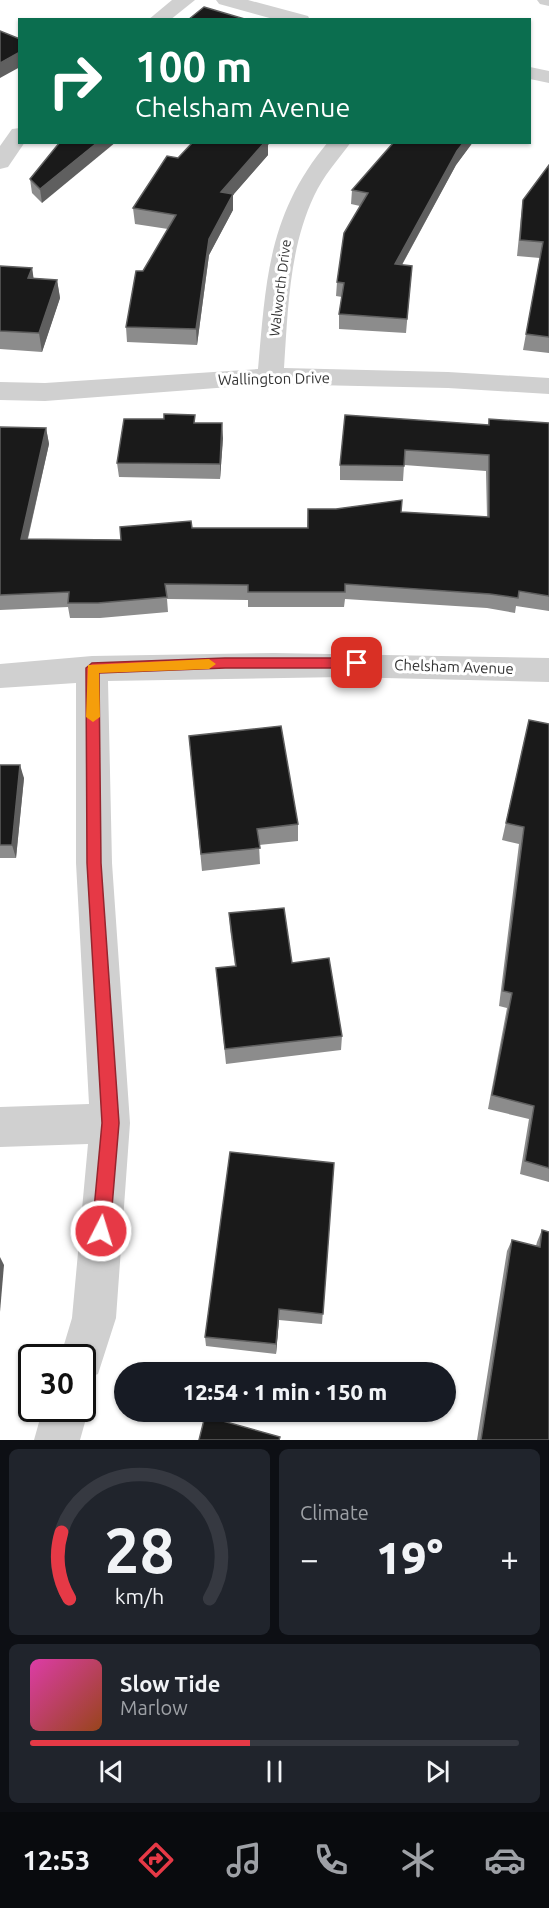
<!DOCTYPE html>
<meta charset="utf-8">
<style>
:root{--surface:#171b24;--page:#20242c;--text:#f1f3f6;--muted:#9ea1a6;--line:#363941;--accent:#e63946}
body{margin:0;font-family:Ubuntu,sans-serif;background:var(--page);color:var(--text);height:100vh;display:flex;flex-direction:column;font-size:22px;white-space:nowrap}
*{box-sizing:border-box;margin:0}
p{font-size:20px;color:var(--muted)}
.icon{flex:none;width:33px;height:33px;fill:none;stroke:currentColor;stroke-width:2;stroke-linecap:round;stroke-linejoin:round}
.map{position:relative;height:1440px;overflow:hidden}
.drawer{display:flex;flex-direction:column;gap:9px;padding:9px;background:#0d0f14;flex:1}
.drawer>*{flex:none}
.banner{position:absolute;left:18px;top:18px;width:513px;height:126px;border-radius:0px;box-shadow:0 2px 4px #0004;background:#0b6e4f;color:#fff;overflow:hidden}
.speed{position:absolute;left:18px;top:1344px;display:flex;gap:12px;font-size:30px;font-weight:700;text-align:center}
.speed>*{display:grid;place-content:center;width:78px;height:78px;border-radius:50%;background:var(--surface);box-shadow:0 2px 4px #0004;line-height:1}
.speed .limit{border:3px solid #111;border-radius:9px;background:#fff;color:#111}
.pin{position:absolute;display:grid;place-items:center;width:51px;height:51px;color:#fff;margin:-26px;border-radius:12px;box-shadow:0 3px 9px #0006}
.me{position:absolute;width:66px;margin:-33px;rotate:5deg;stroke-linejoin:round;filter:drop-shadow(0 0 4px #0008)}
.turn{display:flex;align-items:center;gap:21px;height:126px;padding:0 18px;font-size:27px}
.turn .icon{width:78px;height:78px;stroke-width:2.5}
.turn b{display:block;font-size:42px;line-height:51px}
.big{font-size:45px;font-weight:800;line-height:1.1}
.drawer .widget{flex:1;display:flex;flex-direction:column;justify-content:center;gap:9px;min-width:0;padding:0 21px;border-radius:9px;background:var(--page)}
.drawer .dial{align-items:center;gap:0}
.dial svg{height:156px;overflow:visible;fill:none;stroke:var(--line);stroke-width:7;stroke-linecap:round;text-anchor:middle}
.dial text{fill:var(--text);stroke:none}
.song{display:flex;align-items:center;gap:18px}
.cover{width:72px;height:72px;border-radius:9px;background:linear-gradient(135deg,hsl(320 70% 55%),hsl(20 70% 35%))}
.played{height:6px;border-radius:3px;background:linear-gradient(90deg,var(--accent) 45%,var(--line) 45%)}
.keys{display:flex;justify-content:space-around;direction:ltr}
.heat{display:flex;justify-content:space-between;align-items:center;font-size:33px;direction:ltr}
.drawer .tiles{flex:1;display:grid;gap:9px;grid-template-columns:1fr 1fr}
.widget:last-child{grid-column:span 2}
.trip{position:absolute;left:114px;top:1362px;width:342px;height:60px;border-radius:30px;background:var(--surface);box-shadow:0 2px 4px #0004;font-weight:800;line-height:60px;text-align:center}
.tab-bar{display:flex;height:96px;justify-content:space-around;align-items:center;background:#090b0e;color:var(--muted)}
.tab-bar .icon{width:42px;height:42px}
.tab-bar .on{color:var(--accent)}
.tab-bar b{font-size:27px;color:var(--text)}
.map>svg:first-child{display:block}
.lines{fill:none;stroke-linecap:round;stroke-linejoin:round}
.street{fill:#d0d0d0;fill-rule:evenodd}
.wall{fill:#8c8c8c}
.shaded-wall{fill:#5f5f5f}
.building{fill:#1a1a1a;stroke:#5f5f5f;stroke-width:1.5}
.route{fill:#e63946;stroke:#96252e;stroke-width:1.5}
.slow{fill:#f59e0b}
.labels{text-anchor:middle;stroke-width:6;stroke-linejoin:round;paint-order:stroke}
.far-street-label{font-size:14px;fill:#333;stroke:#fff}
.street-label{font-size:15px;fill:#333;stroke:#fff}
</style>
<div class="map">
<svg width="549" height="1440" viewBox="0 0 549 1440">
<rect width="100%" height="100%" fill="#fff"/>
<g class="lines">
<!-- street -->
<g class="street">
<path d="M 172,0 L 195,0 L 170,20 L 148,20 Z"/>
<path d="M 216,0 L 248,0 L 308,16 L 310,20 L 277,20 L 219,4 Z"/>
<path d="M 537,0 L 549,0 L 549,6 L 540,4 Z"/>
<path d="M 530,67 L 549,71 L 549,83 L 530,79 Z"/>
<path d="M 20,128 L 20,142 L 25,142 L 8,167 L 0,169 L 0,146 L 12,129 Z"/>
<path d="M 328,142 L 351,142 C 338,160 323,176 314,196 C 289,249 288,310 284,368 L 448,372 L 549,378 L 549,394 L 448,388 L 270,384 L 45,401 L 0,400 L 0,382 L 45,383 L 258,369 C 266,280 268,214 328,142 Z"/>
<path d="M 274,653 L 549,658 L 549,682 L 343,677 L 108,681 L 112,863 L 130,1123 L 116,1318 L 98,1374 L 82,1380 L 82,1358 L 60,1358 L 72,1318 L 88,1144 L 0,1147 L 0,1107 L 89,1104 L 76,863 L 76,683 L 0,688 L 0,664 L 92,656 Z"/>
<path d="M 82,1392 L 89,1408 L 80,1440 L 34,1440 L 43,1408 L 82,1408 Z"/>
</g>
</g>
<!-- wall -->
<g class="wall">
<path d="M 60,142 L 42,203 L 32,193 L 30,179 Z"/>
<path d="M 394,142 L 473,142 L 456,165 L 402,265 L 412,266 L 406,333 L 339,329 L 339,314 L 342,297 L 336,296 L 337,282 L 360,206 L 351,204 L 352,190 Z"/>
<path d="M 268,145 L 268,155 L 233,195 L 233,210 L 209,255 L 197,345 L 127,342 L 126,327 L 143,271 L 168,229 L 135,224 L 133,208 L 178,158 Z"/>
<path d="M 549,165 L 549,353 L 523,350 L 540,258 L 517,256 L 521,216 L 523,200 Z"/>
<path d="M 0,266 L 32,268 L 33,278 L 57,280 L 60,298 L 42,352 L 0,349 Z"/>
<path d="M 489,419 L 549,423 L 549,611 L 516,606 L 515,613 L 487,608 L 345,599 L 344,607 L 248,607 L 248,600 L 167,599 L 168,612 L 100,618 L 70,618 L 68,607 L 0,610 L 0,427 L 46,428 L 49,444 L 28,539 L 121,540 L 192,528 L 307,528 L 308,509 L 401,512 L 487,517 L 486,471 L 404,465 L 403,481 L 340,480 L 340,465 L 488,425 Z"/>
<path d="M 195,423 L 223,438 L 220,479 L 119,477 L 117,463 Z"/>
<path d="M 549,724 L 549,1182 L 520,1174 L 529,1119 L 488,1109 L 507,1008 L 499,1006 L 519,844 L 502,840 L 525,737 Z"/>
<path d="M 189,736 L 298,824 L 298,841 L 259,845 L 260,864 L 202,871 Z"/>
<path d="M 0,765 L 24,778 L 16,858 L 0,858 Z"/>
<path d="M 229,913 L 292,963 L 342,1036 L 341,1050 L 226,1064 L 216,968 L 235,966 L 230,929 Z"/>
<path d="M 334,1163 L 322,1324 L 279,1320 L 276,1354 L 206,1346 L 205,1337 Z"/>
<path d="M 542,1230 L 549,1440 L 477,1440 L 507,1251 L 512,1240 L 536,1246 L 537,1242 Z"/>
</g>
<!-- shaded-wall -->
<g class="shaded-wall">
<path d="M 20,52 L 20,67 L 0,78 L 0,63 Z"/>
<path d="M 98,142 L 116,142 L 42,203 L 40,189 Z"/>
<path d="M 260,142 L 271,142 L 268,145 L 268,155 L 233,195 L 233,210 L 209,255 L 197,345 L 196,329 L 209,239 L 221,192 Z"/>
<path d="M 464,142 L 473,142 L 456,165 L 394,279 L 395,264 L 457,151 Z"/>
<path d="M 32,268 L 35,287 L 28,278 Z"/>
<path d="M 57,280 L 60,298 L 42,352 L 39,333 Z"/>
<path d="M 222,423 L 223,438 L 220,479 L 220,464 Z"/>
<path d="M 46,428 L 49,444 L 24,554 L 21,539 Z"/>
<path d="M 20,765 L 24,778 L 16,858 L 12,845 Z"/>
<path d="M 0,1257 L 4,1265 L 0,1312 Z"/>
<path d="M 279,1309 L 279,1320 L 276,1354 L 276,1344 Z"/>
</g>
<!-- building -->
<g class="building">
<path d="M 204,7 L 248,20 L 188,20 Z"/>
<path d="M 0,31 L 20,39 L 20,52 L 0,63 Z"/>
<path d="M 60,142 L 98,142 L 40,189 L 30,179 Z"/>
<path d="M 193,142 L 265,142 L 221,192 L 233,194 L 209,239 L 196,329 L 126,327 L 136,271 L 143,271 L 176,215 L 133,208 L 167,156 L 178,158 Z"/>
<path d="M 394,142 L 464,142 L 457,151 L 395,264 L 412,266 L 407,319 L 339,314 L 344,283 L 337,282 L 344,233 L 368,193 L 352,190 Z"/>
<path d="M 549,165 L 549,337 L 526,334 L 543,242 L 520,240 L 523,200 Z"/>
<path d="M 0,266 L 32,268 L 28,278 L 57,280 L 39,333 L 0,331 Z"/>
<path d="M 164,414 L 195,415 L 194,423 L 222,423 L 220,464 L 117,463 L 124,419 L 164,419 Z"/>
<path d="M 345,415 L 489,425 L 489,419 L 549,423 L 549,596 L 519,591 L 518,598 L 490,594 L 345,584 L 345,592 L 248,592 L 248,585 L 165,584 L 167,597 L 98,603 L 68,603 L 69,592 L 0,595 L 0,427 L 46,428 L 21,539 L 121,540 L 120,527 L 191,521 L 192,528 L 308,528 L 308,509 L 336,509 L 402,500 L 401,512 L 489,517 L 489,455 L 405,450 L 404,466 L 340,465 Z"/>
<path d="M 529,720 L 549,724 L 549,1168 L 525,1161 L 534,1106 L 492,1095 L 512,993 L 503,991 L 524,827 L 506,823 Z"/>
<path d="M 281,726 L 298,824 L 257,829 L 260,848 L 201,854 L 189,736 Z"/>
<path d="M 0,765 L 20,765 L 12,845 L 0,845 Z"/>
<path d="M 284,908 L 292,963 L 329,958 L 342,1036 L 225,1049 L 216,968 L 236,966 L 229,913 Z"/>
<path d="M 230,1152 L 334,1163 L 323,1314 L 279,1309 L 276,1344 L 205,1337 Z"/>
<path d="M 542,1230 L 549,1232 L 549,1440 L 481,1440 L 512,1240 L 540,1247 Z"/>
<path d="M 205,1416 L 280,1437 L 279,1440 L 199,1440 Z"/>
</g>
<!-- route -->
<path class="route" d="M 225,658 L 357,658 L 363,663 L 357,668 L 225,668 L 99,673 L 101,863 L 119,1123 L 110,1231 L 108,1237 L 101,1240 L 95,1237 L 92,1231 L 102,1123 L 87,863 L 86,668 L 92,663 Z"/>
<!-- slow -->
<path class="slow" d="M 209,659 L 216,664 L 209,669 L 99,673 L 100,717 L 93,722 L 86,717 L 88,665 Z"/>
<g class="labels">
<!-- far-street labels -->
<g class="far-street-label">
<text transform="translate(280 288) rotate(-83)" y="5">Walworth Drive</text>
</g>
<!-- street labels -->
<g class="street-label">
<text transform="translate(274 379) rotate(-1)" y="5">Wallington Drive</text>
<text transform="translate(454 667) rotate(2)" y="5">Chelsham Avenue</text>
</g>
</g>
</svg>
<div class="speed"><div class="limit">30</div></div>
<div class="pin" style="left:357px;top:663px;background:#d93025"><svg class="icon" aria-label="arrive" viewBox="0 0 24 24"><path d="M6 21V4h12l-3 4 3 4H6"/></svg></div>
<svg class="me" style="left:101px;top:1231px" viewBox="-20 -20 40 40"><circle r="17" fill="#e63946" stroke="#fff" stroke-width="3"/><path d="M0-11L8 9 0 5-8 9z" fill="#fff"/></svg>
<div class="trip">12:54 · 1 min · 150 m</div>
<div class="banner">
<div class="turn"><svg class="icon" aria-label="right" viewBox="0 0 24 24"><path d="M7 20v-9h11M14 6l5 5-5 5"/></svg><div><b>100 m</b>Chelsham Avenue</div></div>
</div>
</div>
<section class="drawer">
<div class="tiles">
<div class="widget dial"><svg viewBox="0 0 100 80">
<path d="M14 69A42 42 0 1 1 86 69"/>
<path d="M14 69A42 42 0 0 1 10 35" stroke="#e63946"/>
<text x="50" y="56" font-size="32" font-weight="700">28</text>
<text x="50" y="72" font-size="11">km/h</text>
</svg></div>
<div class="widget"><p>Climate</p>
<div class="heat"><a>−</a><b class="big">19°</b><a>+</a></div>
</div>
<div class="widget">
<div class="song"><i class="cover"></i><div><b>Slow Tide</b><p>Marlow</p></div></div>
<div class="played"></div>
<div class="keys"><svg class="icon" aria-label="previous" viewBox="0 0 24 24"><path d="M18 5L8 12l10 7zM5 5v14"/></svg><svg class="icon" aria-label="pause" viewBox="0 0 24 24"><path d="M8 5v14M16 5v14"/></svg><svg class="icon" aria-label="next" viewBox="0 0 24 24"><path d="M6 5l10 7-10 7zM19 5v14"/></svg></div>
</div>
</div>
</section>
<nav class="tab-bar">
<b>12:53</b>
<svg class="icon on" aria-label="directions" viewBox="0 0 24 24"><path d="M12 3l9 9-9 9-9-9zM9 14v-3h6M13 9l2 2-2 2"/></svg>
<svg class="icon" aria-label="music" viewBox="0 0 24 24"><path d="M9 18V5l10-2v13"/><circle cx="6" cy="18" r="3"/><circle cx="16" cy="16" r="3"/></svg>
<svg class="icon" aria-label="phone" viewBox="0 0 24 24"><path d="M5 4h4l2 5-3 2q2 4 5 5l2-3 5 2v4C11 20 4 13 5 4z"/></svg>
<svg class="icon" aria-label="climate" viewBox="0 0 24 24"><path d="M12 3v18M4 7l16 10M4 17L20 7"/></svg>
<svg class="icon" aria-label="car" viewBox="0 0 24 24"><path d="M5 17H2v-5l4-1 3-4h7l3 4 3 1v5h-3M9 17h6M6 11h13"/><circle cx="7" cy="17" r="2"/><circle cx="17" cy="17" r="2"/></svg>
</nav>
